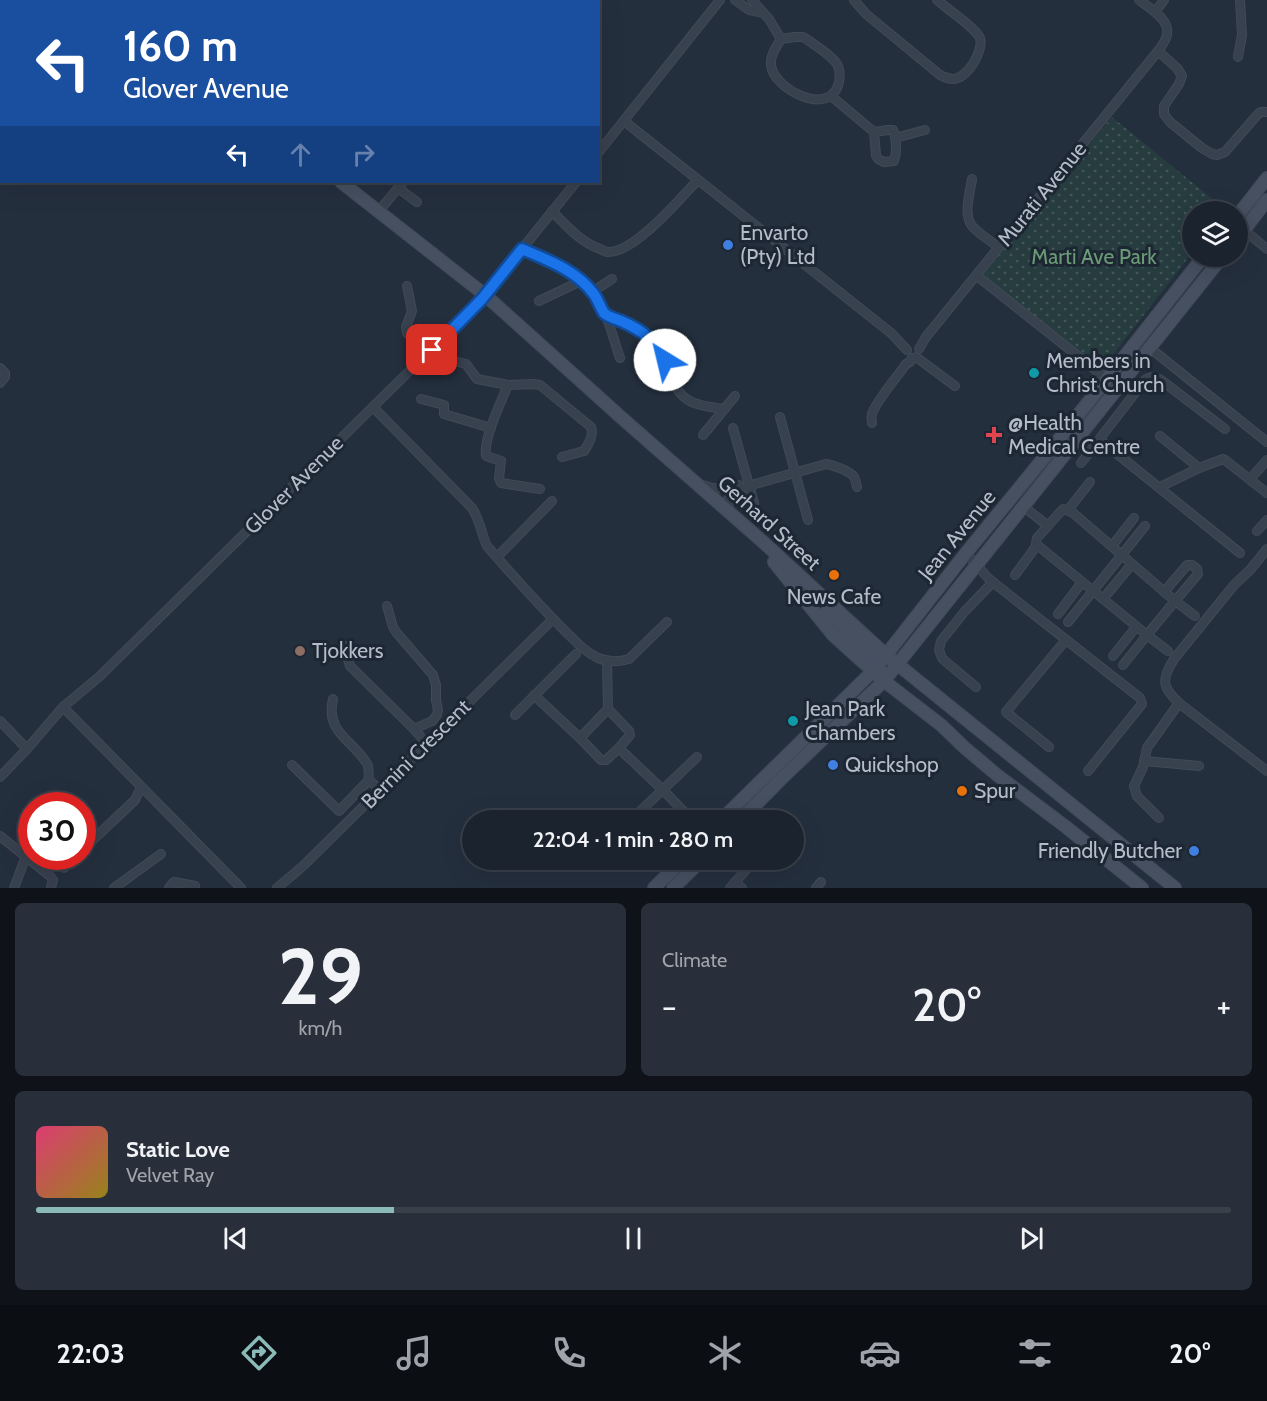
<!DOCTYPE html>
<meta charset="utf-8">
<style>
:root{--surface:#1b232e;--page:#282f3a;--text:#f1f3f6;--muted:#a0a4aa;--line:#39404a;--accent:#8bbbb9}
body{margin:0;font-family:Cabin,sans-serif;background:var(--page);color:var(--text);height:100vh;display:flex;flex-direction:column;font-size:22px;white-space:nowrap}
*{box-sizing:border-box;margin:0}
p{font-size:20px;color:var(--muted)}
.icon{flex:none;width:33px;height:33px;fill:none;stroke:currentColor;stroke-width:2;stroke-linecap:round;stroke-linejoin:round}
.map{position:relative;height:888px;overflow:hidden}
.sheet{display:flex;flex-direction:column;gap:15px;padding:15px;background:#0f1319;flex:1}
.sheet>*{flex:none}
.top-card{position:absolute;left:0px;top:0px;width:600px;height:183px;box-shadow:0 6px 24px #0002,0 0 0 2px var(--line);background:#1a4fa0;color:#fff;overflow:hidden}
.controls{position:absolute;left:1182px;top:201px;display:grid;gap:12px}
.controls a{display:grid;place-items:center;width:66px;height:66px;border-radius:50%;background:var(--surface);box-shadow:0 6px 24px #0002,0 0 0 2px var(--line);font-size:30px}
.speed{position:absolute;left:18px;top:792px;display:flex;gap:12px;font-size:30px;font-weight:700;text-align:center}
.speed>*{display:grid;place-content:center;width:78px;height:78px;border-radius:50%;background:var(--surface);box-shadow:0 6px 24px #0002,0 0 0 2px var(--line);line-height:1}
.speed .limit{border:9px solid #d22;background:#fff;color:#111}
.pin{position:absolute;display:grid;place-items:center;width:51px;height:51px;color:#fff;margin:-26px;border-radius:12px;box-shadow:0 3px 9px #0006}
.me{position:absolute;width:66px;margin:-33px;rotate:324deg;stroke-linejoin:round;filter:drop-shadow(0 0 4px #0008)}
.turn{display:flex;align-items:center;gap:21px;height:126px;padding:0 24px;font-size:27px}
.turn .icon{width:78px;height:78px;stroke-width:2.5}
.turn b{display:block;font-size:42px;line-height:51px}
.lanes{display:flex;align-items:center;height:57px;padding:0 24px;background:#0003;justify-content:center;gap:30px;direction:ltr}
.lanes .off{opacity:.35}
.big{font-size:45px;font-weight:600;line-height:1.1}
.sheet .widget{flex:1;display:flex;flex-direction:column;justify-content:center;gap:9px;min-width:0;padding:0 21px;border-radius:9px;background:var(--page)}
.sheet .dial{align-items:center;gap:0}
.dial b{font-size:78px;line-height:1}
.song{display:flex;align-items:center;gap:18px}
.cover{width:72px;height:72px;border-radius:9px;background:linear-gradient(135deg,hsl(340 70% 55%),hsl(50 70% 35%))}
.played{height:6px;border-radius:3px;background:linear-gradient(90deg,var(--accent) 30%,var(--line) 30%)}
.keys{display:flex;justify-content:space-around;direction:ltr}
.heat{display:flex;justify-content:space-between;align-items:center;font-size:33px;direction:ltr}
.sheet .tiles{flex:1;display:grid;gap:15px;grid-template-columns:1fr 1fr}
.widget:last-child{grid-column:span 2}
.trip{position:absolute;left:462px;top:810px;width:342px;height:60px;border-radius:30px;background:var(--surface);box-shadow:0 6px 24px #0002,0 0 0 2px var(--line);font-weight:600;line-height:60px;text-align:center}
.tabs{display:flex;height:96px;justify-content:space-around;align-items:center;background:#0b0e12;color:var(--muted)}
.tabs .icon{width:42px;height:42px}
.tabs .selected{color:var(--accent)}
.tabs b{font-size:27px;color:var(--text)}
.map>svg:first-child{display:block}
.park{fill:url(#park-dots)}
.lines{fill:none;stroke-linecap:round;stroke-linejoin:round}
.street-casing{stroke:#414a57;stroke-width:10}
.secondary-casing{stroke:#414a57;stroke-width:14}
.street{stroke:#38414e;stroke-width:8}
.secondary{stroke:#465061;stroke-width:12}
.route-casing{stroke:#114b97;stroke-width:15}
.route{stroke:#1a73e8;stroke-width:10}
.shop-dot{fill:#3f7fe0;stroke:#1d2633;stroke-width:2}
.culture-dot{fill:#0f9aa8;stroke:#1d2633;stroke-width:2}
.health-dot{fill:#e0444e;stroke:#1d2633;stroke-width:2}
.food-dot{fill:#e8710a;stroke:#1d2633;stroke-width:2}
.education-dot{fill:#8d6e63;stroke:#1d2633;stroke-width:2}
.labels{text-anchor:middle;stroke-width:6;stroke-linejoin:round;paint-order:stroke}
.street-label{font-size:21px;fill:#b4bcc9;stroke:#1d2633}
.poi-label{font-size:21px;fill:#b4bcc9;stroke:#1d2633;text-anchor:start}
.park-label{font-size:21px;fill:#6b9a76;stroke:#1d2633}
</style>
<div class="map">
<svg width="1267" height="888" viewBox="0 0 1267 888">
<defs>
<pattern id="park-dots" width="8" height="8" patternUnits="userSpaceOnUse" patternTransform="scale(1.5)"><rect width="8" height="8" fill="#263c3f"/><path d="M2 2h.1M6 6h.1" fill="none" stroke="#435659" stroke-width="1.8" stroke-linecap="round"/></pattern>
</defs>
<rect width="100%" height="100%" fill="#242f3e"/>
<!-- park -->
<path class="park" d="M 1112,117 L 1226,210 L 1225,212 L 1192,212 L 1192,253 L 1101,370 L 982,276 Z"/>
<g class="lines">
<defs>
<g id="street">
<path d="M 12,0 L 13,2"/>
<path d="M 462,0 L 464,2"/>
<path d="M 735,0 L 749,10 L 762,13"/>
<path d="M 752,0 L 769,19 L 781,39"/>
<path d="M 854,0 L 866,14 L 940,75 C 944,77 948,79 953,79 C 967,79 984,51 980,38 C 976,28 946,8 937,0"/>
<path d="M 412,2 L 414,0"/>
<path d="M 1155,12 L 1164,0"/>
<path d="M 0,17 L 2,16"/>
<path d="M 795,37 L 803,37 L 808,40 C 817,47 830,54 837,64 C 840,69 840,76 839,82 C 831,119 773,89 771,65 C 770,56 776,47 781,39 Z"/>
<path d="M 1158,51 L 1177,68 L 1182,76 L 1179,84 L 1164,106 L 1164,114 L 1170,122 L 1202,148 L 1212,154 L 1217,155 L 1225,152 L 1258,114 L 1261,112 L 1267,112"/>
<path d="M 1238,57 L 1242,35 L 1240,0"/>
<path d="M 831,96 L 874,132 L 876,155 L 878,159 L 884,162 L 894,161 C 897,152 897,139 893,130 L 888,130 L 874,132"/>
<path d="M 624,121 L 891,333 L 907,350"/>
<path d="M 895,138 L 925,130"/>
<path d="M 598,153 L 720,0"/>
<path d="M 972,179 C 970,193 963,214 972,226 C 979,234 990,241 999,247"/>
<path d="M 398,188 L 417,202"/>
<path d="M 379,211 L 403,182"/>
<path d="M 552,211 C 567,226 580,242 600,249 C 603,250 605,252 608,252 C 635,253 680,198 698,180"/>
<path d="M 1244,230 L 1267,249"/>
<path d="M 522,249 C 552,262 585,275 601,305 C 610,322 614,341 620,358"/>
<path d="M 977,276 L 1107,379"/>
<path d="M 407,286 L 412,311 L 406,327 L 407,333 L 426,355"/>
<path d="M 592,292 L 612,279"/>
<path d="M 539,301 L 581,281"/>
<path d="M 605,314 C 623,322 644,329 656,345 C 662,352 665,361 668,370 C 679,402 692,405 724,409"/>
<path d="M 1150,348 L 1267,442"/>
<path d="M 919,349 L 926,337 L 1158,51 C 1161,47 1164,43 1166,38 C 1173,21 1150,8 1139,0"/>
<path d="M 432,350 L 442,358 L 466,364 L 477,379 L 508,385 C 501,402 483,439 486,456 L 501,461 L 499,478 L 501,483 L 540,489"/>
<path d="M 916,357 L 955,386"/>
<path d="M 0,368 L 5,373 L 5,377 L 0,383"/>
<path d="M 508,385 L 534,384 L 540,385 L 591,427 C 594,435 589,444 584,451 L 562,457"/>
<path d="M 421,399 L 444,405 L 444,414 L 491,428"/>
<path d="M 373,407 L 472,508 C 480,520 481,533 487,546 C 512,575 538,604 565,631 C 575,641 585,652 598,658 C 608,662 619,662 629,659 L 667,622"/>
<path d="M 780,417 L 808,520"/>
<path d="M 872,423 C 871,419 871,418 872,414 C 876,401 898,376 906,364 L 910,362 L 912,358"/>
<path d="M 733,428 L 754,503"/>
<path d="M 703,435 L 735,396"/>
<path d="M 1160,436 L 1199,468"/>
<path d="M 1100,440 L 1240,553"/>
<path d="M 1081,463 L 1145,380 C 1150,376 1156,377 1161,380 L 1225,429"/>
<path d="M 1250,479 L 1267,460"/>
<path d="M 702,485 C 715,490 725,489 739,485"/>
<path d="M 1160,487 L 1199,468 L 1223,459 L 1225,460 L 1267,493"/>
<path d="M 732,492 L 750,487 L 755,484 L 826,464 C 833,465 850,471 854,477 C 856,480 856,484 857,487"/>
<path d="M 1023,506 L 1048,526"/>
<path d="M 1063,509 L 1072,512 L 1175,601 L 1147,635 L 1036,544 L 1037,538 Z"/>
<path d="M 1068,510 L 1090,482"/>
<path d="M 729,512 L 728,499 L 732,492"/>
<path d="M 1257,531 L 1267,520"/>
<path d="M 1112,546 L 1134,518"/>
<path d="M 1267,549 L 1250,570 L 1234,585 L 1174,659 C 1161,680 1162,687 1179,703 L 1267,771"/>
<path d="M 966,553 L 989,579 L 1140,698 L 1142,704 L 1088,771"/>
<path d="M 497,557 L 552,501"/>
<path d="M 1015,575 L 1037,545"/>
<path d="M 1164,592 L 1187,565 L 1192,565 L 1197,569 L 1198,574 L 1175,601 L 1195,616"/>
<path d="M 1103,599 L 1132,564"/>
<path d="M 387,606 L 393,627 L 396,632 L 433,675 L 436,685 L 436,700 L 438,710 L 437,715 L 432,721 L 414,729"/>
<path d="M 1058,614 L 1082,582"/>
<path d="M 1068,622 L 1145,526"/>
<path d="M 346,646 L 346,653 L 350,666 L 414,729 L 427,744"/>
<path d="M 1113,656 L 1136,627"/>
<path d="M 1123,665 L 1147,635 L 1168,651"/>
<path d="M 976,687 L 945,661 L 942,658 L 939,650 L 941,641 L 965,611 L 993,582"/>
<path d="M 534,695 L 580,738 L 608,709"/>
<path d="M 333,699 C 325,732 352,740 366,762 C 370,767 368,774 369,780 L 380,790"/>
<path d="M 63,707 L 241,888"/>
<path d="M 515,715 L 576,654"/>
<path d="M 0,721 L 27,749"/>
<path d="M 580,738 L 601,760 L 606,760 L 619,748 L 630,735 L 629,731 L 608,709 L 607,661"/>
<path d="M 1049,747 L 1006,712 L 1065,641"/>
<path d="M 624,753 L 663,790 L 692,820"/>
<path d="M 1144,761 L 1199,766"/>
<path d="M 292,765 L 339,811 L 369,780"/>
<path d="M 0,777 L 27,749 L 63,707 L 99,677 L 457,324 L 485,295 L 576,182"/>
<path d="M 1159,818 L 1137,796 L 1134,786 L 1143,767 L 1147,748 L 1179,703"/>
<path d="M 631,820 L 697,757"/>
<path d="M 0,836 L 50,876 L 53,880 L 51,888"/>
<path d="M 82,850 L 135,800 L 141,787"/>
<path d="M 64,868 L 76,856"/>
<path d="M 735,882 L 742,888"/>
<path d="M 14,888 L 26,856"/>
<path d="M 114,888 L 161,854"/>
<path d="M 169,888 L 174,882 L 195,886"/>
<path d="M 277,888 L 303,866 L 553,619"/>
<path d="M 730,888 L 752,863 L 752,861 L 751,860"/>
<path d="M 816,888 L 821,882"/>
</g>
<g id="secondary">
<path d="M 116,0 L 118,2"/>
<path d="M 341,182 L 485,295 L 623,419 L 763,542 L 886,655 L 1175,888"/>
<path d="M 1238,215 L 1267,178"/>
<path d="M 1238,238 L 1267,200"/>
<path d="M 774,562 L 833,635 L 884,681 L 941,725 L 965,748 L 997,775 L 1066,827 L 1142,888"/>
<path d="M 827,611 L 874,659 L 881,671"/>
<path d="M 721,820 L 873,671 L 886,655 L 966,553 L 1056,443 L 1204,256"/>
<path d="M 741,820 L 780,780 L 884,681 L 1223,256"/>
<path d="M 654,888 L 682,860"/>
<path d="M 673,888 L 702,860"/>
</g>
</defs>
<!-- street casing -->
<use href="#street" class="street-casing"/>
<!-- secondary casing -->
<use href="#secondary" class="secondary-casing"/>
<!-- street -->
<use href="#street" class="street"/>
<!-- secondary -->
<use href="#secondary" class="secondary"/>
</g>
<g class="lines">
<defs>
<path id="route" d="M 432,350 L 482,299 L 522,249 C 547,260 576,270 593,293 C 598,299 600,307 604,313 C 608,317 616,319 621,321 C 640,329 657,340 665,360"/>
</defs>
<!-- route casing -->
<use href="#route" class="route-casing"/>
<!-- route -->
<use href="#route" class="route"/>
</g>
<!-- markers -->
<g class="shop-dot">
<circle cx="728" cy="245" r="6"/>
<circle cx="833" cy="765" r="6"/>
<circle cx="1194" cy="851" r="6"/>
</g>
<g class="culture-dot">
<circle cx="1034" cy="373" r="6"/>
<circle cx="793" cy="721" r="6"/>
</g>
<path class="health-dot" d="M991 426h6v6h6v6h-6v6h-6v-6h-6v-6h6z"/>
<g class="food-dot">
<circle cx="834" cy="575" r="6"/>
<circle cx="962" cy="791" r="6"/>
</g>
<circle class="education-dot" cx="300" cy="651" r="6"/>
<g class="labels">
<!-- street labels -->
<g class="street-label">
<text transform="translate(1042 194) rotate(-51)" y="7">Murati Avenue</text>
<text transform="translate(294 485) rotate(-45)" y="7">Glover Avenue</text>
<text transform="translate(769 523) rotate(42)" y="7">Gerhard Street</text>
<text transform="translate(957 535) rotate(-51)" y="7">Jean Avenue</text>
<text transform="translate(416 754) rotate(-45)" y="7">Bernini Crescent</text>
</g>
<!-- poi labels -->
<g class="poi-label">
<text x="740" y="240">Envarto<tspan x="740" dy="24">(Pty) Ltd</tspan></text>
<text x="1046" y="368">Members in<tspan x="1046" dy="24">Christ Church</tspan></text>
<text x="1008" y="430">@Health<tspan x="1008" dy="24">Medical Centre</tspan></text>
<text x="834" y="604" text-anchor="middle">News Cafe</text>
<text x="312" y="658">Tjokkers</text>
<text x="805" y="716">Jean Park<tspan x="805" dy="24">Chambers</tspan></text>
<text x="845" y="772">Quickshop</text>
<text x="974" y="798">Spur</text>
<text x="1182" y="858" text-anchor="end">Friendly Butcher</text>
</g>
<!-- park labels -->
<g class="park-label">
<text x="1094" y="264">Marti Ave Park</text>
</g>
</g>
</svg>
<div class="controls">
<a><svg class="icon" aria-label="layers" viewBox="0 0 24 24"><path d="M12 4l9 5-9 5-9-5zM3 14l9 5 9-5"/></svg></a>
</div>
<div class="speed"><div class="limit">30</div></div>
<div class="pin" style="left:432px;top:350px;background:#d93025"><svg class="icon" aria-label="arrive" viewBox="0 0 24 24"><path d="M6 21V4h12l-3 4 3 4H6"/></svg></div>
<svg class="me" style="left:665px;top:360px" viewBox="-20 -20 40 40"><circle r="19" fill="#fff"/><path d="M0-13L10 11 0 6-10 11z" fill="#1a73e8"/></svg>
<div class="trip">22:04 · 1 min · 280 m</div>
<div class="top-card">
<div class="turn"><svg class="icon" aria-label="left" viewBox="0 0 24 24"><path d="M17 20v-9H6M10 6l-5 5 5 5"/></svg><div><b>160 m</b>Glover Avenue</div></div>
<div class="lanes"><svg class="icon" aria-label="left" viewBox="0 0 24 24"><path d="M17 20v-9H6M10 6l-5 5 5 5"/></svg><svg class="icon off" aria-label="ahead" viewBox="0 0 24 24"><path d="M12 20V5M6 11l6-6 6 6"/></svg><svg class="icon off" aria-label="right" viewBox="0 0 24 24"><path d="M7 20v-9h11M14 6l5 5-5 5"/></svg></div>
</div>
</div>
<section class="sheet">
<div class="tiles">
<div class="widget dial"><b>29</b><p>km/h</p></div>
<div class="widget"><p>Climate</p>
<div class="heat"><a>−</a><b class="big">20°</b><a>+</a></div>
</div>
<div class="widget">
<div class="song"><i class="cover"></i><div><b>Static Love</b><p>Velvet Ray</p></div></div>
<div class="played"></div>
<div class="keys"><svg class="icon" aria-label="previous" viewBox="0 0 24 24"><path d="M18 5L8 12l10 7zM5 5v14"/></svg><svg class="icon" aria-label="pause" viewBox="0 0 24 24"><path d="M8 5v14M16 5v14"/></svg><svg class="icon" aria-label="next" viewBox="0 0 24 24"><path d="M6 5l10 7-10 7zM19 5v14"/></svg></div>
</div>
</div>
</section>
<nav class="tabs">
<b>22:03</b>
<svg class="icon selected" aria-label="directions" viewBox="0 0 24 24"><path d="M12 3l9 9-9 9-9-9zM9 14v-3h6M13 9l2 2-2 2"/></svg>
<svg class="icon" aria-label="music" viewBox="0 0 24 24"><path d="M9 18V5l10-2v13"/><circle cx="6" cy="18" r="3"/><circle cx="16" cy="16" r="3"/></svg>
<svg class="icon" aria-label="phone" viewBox="0 0 24 24"><path d="M5 4h4l2 5-3 2q2 4 5 5l2-3 5 2v4C11 20 4 13 5 4z"/></svg>
<svg class="icon" aria-label="climate" viewBox="0 0 24 24"><path d="M12 3v18M4 7l16 10M4 17L20 7"/></svg>
<svg class="icon" aria-label="car" viewBox="0 0 24 24"><path d="M5 17H2v-5l4-1 3-4h7l3 4 3 1v5h-3M9 17h6M6 11h13"/><circle cx="7" cy="17" r="2"/><circle cx="17" cy="17" r="2"/></svg>
<svg class="icon" aria-label="filters" viewBox="0 0 24 24"><path d="M4 7h16M4 17h16"/><circle cx="9" cy="7" r="2"/><circle cx="15" cy="17" r="2"/></svg>
<b>20°</b>
</nav>
